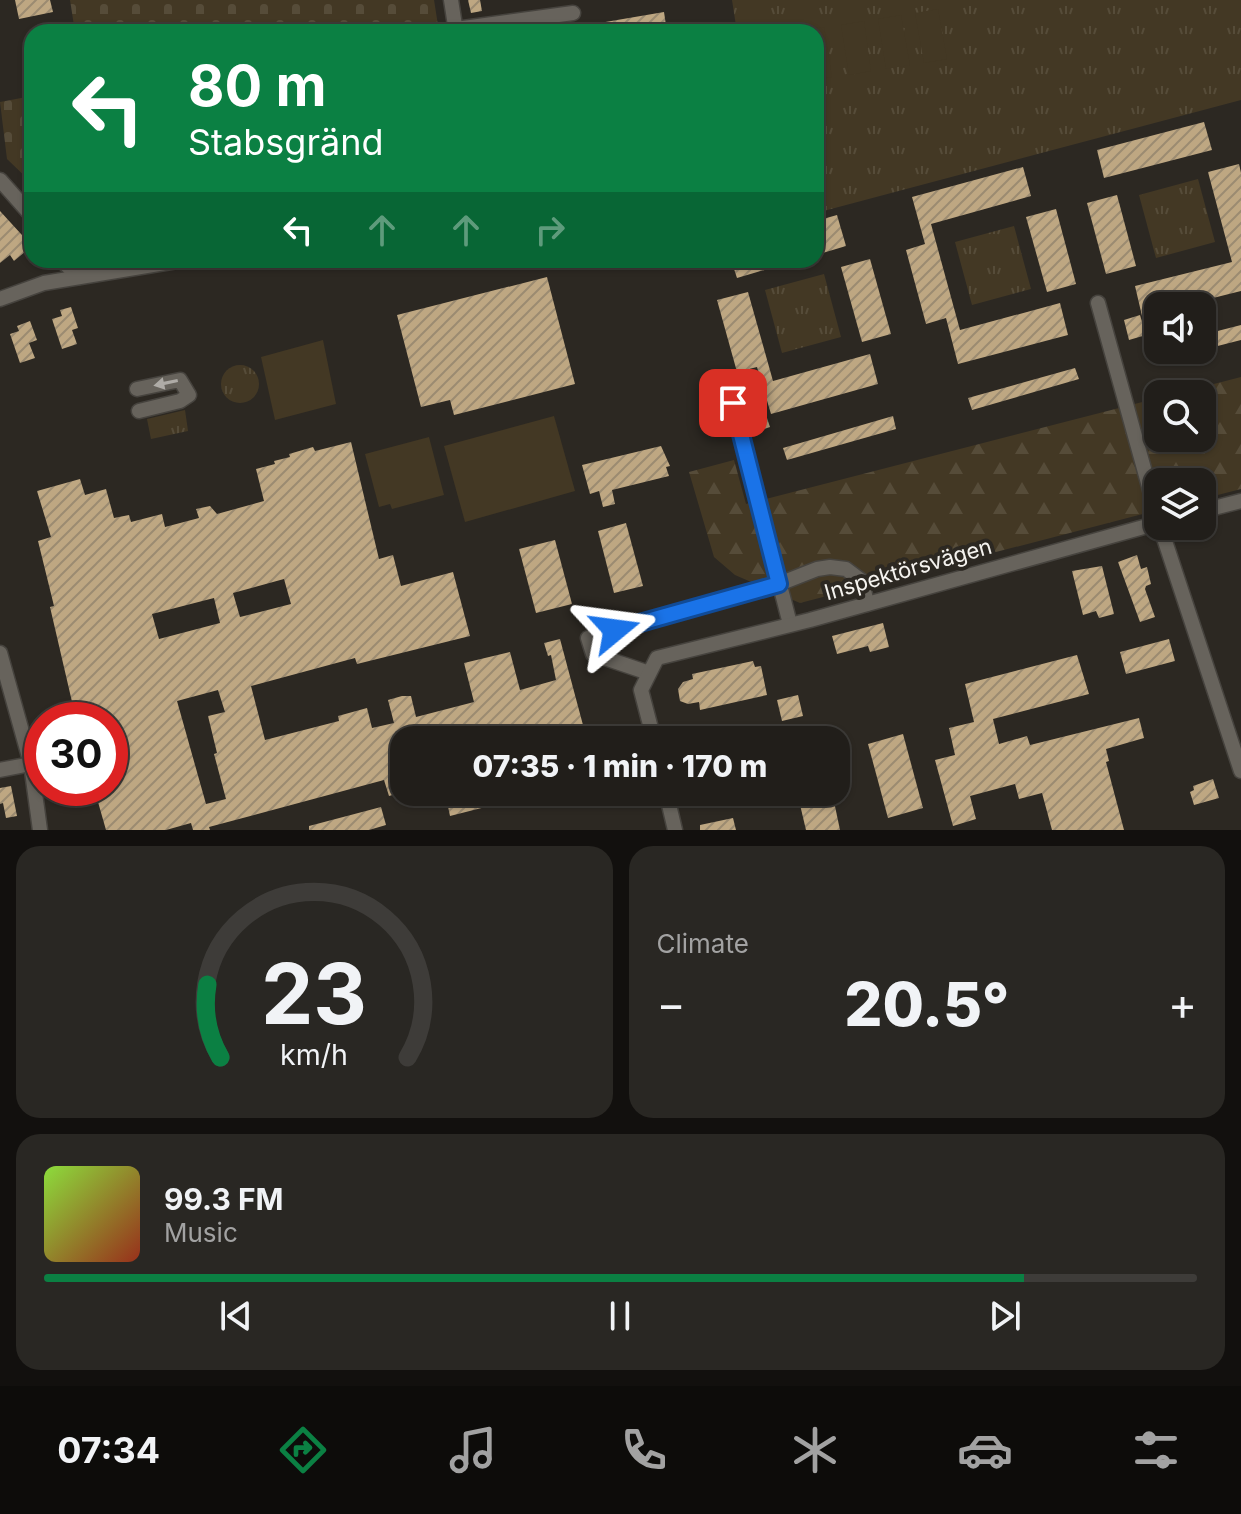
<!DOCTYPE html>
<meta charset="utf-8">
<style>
:root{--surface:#211e1a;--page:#292723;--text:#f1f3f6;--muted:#a2a2a2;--line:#3e3c39;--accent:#0b8043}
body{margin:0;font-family:Inter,sans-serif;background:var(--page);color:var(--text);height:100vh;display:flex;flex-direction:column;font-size:30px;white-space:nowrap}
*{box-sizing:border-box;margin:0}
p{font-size:26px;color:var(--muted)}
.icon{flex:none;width:44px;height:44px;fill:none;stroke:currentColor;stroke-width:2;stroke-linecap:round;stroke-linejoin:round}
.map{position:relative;height:830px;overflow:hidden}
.details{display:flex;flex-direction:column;gap:16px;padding:16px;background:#12100e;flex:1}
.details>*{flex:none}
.guide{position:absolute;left:24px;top:24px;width:800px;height:244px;border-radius:24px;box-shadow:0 2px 6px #0004,0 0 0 2px var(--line);background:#0b8043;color:#fff;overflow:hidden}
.buttons{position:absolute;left:1144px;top:292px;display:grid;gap:16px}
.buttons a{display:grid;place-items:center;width:72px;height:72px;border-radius:16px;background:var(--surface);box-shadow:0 2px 6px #0004,0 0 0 2px var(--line);font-size:40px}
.speed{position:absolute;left:24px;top:702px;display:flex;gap:16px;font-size:40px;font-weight:700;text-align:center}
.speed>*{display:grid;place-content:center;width:104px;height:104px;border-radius:50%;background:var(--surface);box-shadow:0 2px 6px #0004,0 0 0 2px var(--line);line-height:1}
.speed .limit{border:12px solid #d22;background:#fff;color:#111}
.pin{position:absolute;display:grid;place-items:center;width:68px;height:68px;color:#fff;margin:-34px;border-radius:16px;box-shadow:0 4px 12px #0006}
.me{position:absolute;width:88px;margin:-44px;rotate:74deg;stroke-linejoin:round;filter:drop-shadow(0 0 6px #0008)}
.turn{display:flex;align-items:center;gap:28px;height:168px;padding:0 32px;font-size:36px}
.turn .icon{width:104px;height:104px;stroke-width:2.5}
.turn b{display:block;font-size:56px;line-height:68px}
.lanes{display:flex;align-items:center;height:76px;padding:0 32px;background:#0003;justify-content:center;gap:40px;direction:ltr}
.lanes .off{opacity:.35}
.big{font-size:60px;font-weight:800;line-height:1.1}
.details .card{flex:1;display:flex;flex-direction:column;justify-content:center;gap:12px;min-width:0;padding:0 28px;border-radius:24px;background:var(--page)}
.details .dial{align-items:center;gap:0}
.dial svg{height:208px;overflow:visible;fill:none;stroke:var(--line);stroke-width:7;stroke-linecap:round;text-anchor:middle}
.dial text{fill:var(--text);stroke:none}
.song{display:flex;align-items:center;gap:24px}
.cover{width:96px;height:96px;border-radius:12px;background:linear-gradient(135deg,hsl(90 70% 55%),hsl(10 70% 35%))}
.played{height:8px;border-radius:4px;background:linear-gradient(90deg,var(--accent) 85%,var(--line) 85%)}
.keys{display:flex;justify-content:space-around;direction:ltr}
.heat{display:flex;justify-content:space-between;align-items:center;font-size:44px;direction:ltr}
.details .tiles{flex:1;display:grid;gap:16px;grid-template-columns:1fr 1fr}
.card:last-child{grid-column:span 2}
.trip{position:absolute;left:390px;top:726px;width:460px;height:80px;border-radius:24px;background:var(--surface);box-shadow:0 2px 6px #0004,0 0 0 2px var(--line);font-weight:800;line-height:80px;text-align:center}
.tabs{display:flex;height:128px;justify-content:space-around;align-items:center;background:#0d0c0a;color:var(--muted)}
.tabs .icon{width:56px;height:56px}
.tabs .on{color:var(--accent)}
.tabs b{font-size:36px;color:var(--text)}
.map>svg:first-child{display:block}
.grass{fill:url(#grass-tufts)}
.forest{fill:url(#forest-firs)}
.cemetery{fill:url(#cemetery-stones)}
.garden{fill:#433824}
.building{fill:url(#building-hatch);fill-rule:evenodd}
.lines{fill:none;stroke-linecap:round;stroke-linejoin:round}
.minor-casing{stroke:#46433e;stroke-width:17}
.minor{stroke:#67635c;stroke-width:14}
.oneway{fill:#aeaba6}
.route-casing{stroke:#114b97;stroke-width:20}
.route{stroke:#1a73e8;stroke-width:14}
.labels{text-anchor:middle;stroke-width:8;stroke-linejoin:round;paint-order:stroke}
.street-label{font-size:22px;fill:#f5f3ef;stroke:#2c2822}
</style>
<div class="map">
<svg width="1241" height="830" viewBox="0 0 1241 830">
<defs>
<pattern id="grass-tufts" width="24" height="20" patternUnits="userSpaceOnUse" patternTransform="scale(2)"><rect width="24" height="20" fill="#433824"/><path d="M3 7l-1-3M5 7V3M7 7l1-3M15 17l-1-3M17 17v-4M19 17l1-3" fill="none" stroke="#564c39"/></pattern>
<pattern id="forest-firs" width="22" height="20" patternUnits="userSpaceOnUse" patternTransform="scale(2)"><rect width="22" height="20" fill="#433824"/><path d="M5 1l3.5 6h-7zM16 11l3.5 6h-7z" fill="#564c39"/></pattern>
<pattern id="cemetery-stones" width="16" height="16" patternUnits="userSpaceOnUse" patternTransform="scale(2)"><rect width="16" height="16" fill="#433824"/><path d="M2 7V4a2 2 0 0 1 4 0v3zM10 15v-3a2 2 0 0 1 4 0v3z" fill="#564c39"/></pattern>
<pattern id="building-hatch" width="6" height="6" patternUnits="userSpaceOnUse" patternTransform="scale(2)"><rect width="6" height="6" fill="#bea782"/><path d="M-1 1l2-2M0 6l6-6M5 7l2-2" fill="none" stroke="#9b8b71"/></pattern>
</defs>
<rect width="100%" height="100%" fill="#2c2822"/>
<!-- grass -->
<g class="grass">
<path d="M 732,0 L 1241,0 L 1241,100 L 816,213 L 816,32 L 737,32 Z"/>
<path d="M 1198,179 L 1215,242 L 1156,258 L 1139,195 Z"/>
<path d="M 1014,226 L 1031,289 L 972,305 L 955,242 Z"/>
<path d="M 824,274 L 841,337 L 782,353 L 765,290 Z"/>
<circle cx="240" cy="384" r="19"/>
<path d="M 185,410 L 188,431 L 151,439 L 147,419 Z"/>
</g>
<!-- forest -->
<path class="forest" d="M 1241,377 L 1241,489 L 1202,499 L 1202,482 L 1158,482 L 1158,510 L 800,603 L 735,575 L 714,557 L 689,472 L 734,460 L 746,504 L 1158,398 L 1158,438 L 1202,438 L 1202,394 L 1175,394 Z"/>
<!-- cemetery -->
<g class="cemetery">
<path d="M 70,0 L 434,0 L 439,32 L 75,32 Z"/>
<path d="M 32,96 L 32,183 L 7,159 L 0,102 Z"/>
</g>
<!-- garden -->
<g class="garden">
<path d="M 938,9 L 947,59 L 924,63 L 915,13 Z"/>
<path d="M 901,15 L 910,65 L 886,69 L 878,19 Z"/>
<path d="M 864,21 L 871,71 L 849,75 L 841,25 Z"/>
<path d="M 824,27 L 832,77 L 816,80 L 816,32 L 802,30 Z"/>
<path d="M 323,340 L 336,404 L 275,420 L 261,357 Z"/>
<path d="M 554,416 L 575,491 L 465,522 L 444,446 Z"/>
<path d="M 429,437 L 444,495 L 392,509 L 390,504 L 379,507 L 365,454 Z"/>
</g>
<!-- building -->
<g class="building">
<path d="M 15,0 L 50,0 L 53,12 L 19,19 Z"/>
<path d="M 468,0 L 480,0 L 482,11 L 471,13 Z"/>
<path d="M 664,12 L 667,32 L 582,32 L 582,26 Z"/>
<path d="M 1204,122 L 1212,150 L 1104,178 L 1097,150 Z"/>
<path d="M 1239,164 L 1241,173 L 1241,291 L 1181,306 L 1158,306 L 1158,312 L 1142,316 L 1135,286 L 1232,262 L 1208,172 Z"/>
<path d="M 1023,167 L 1031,196 L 931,224 L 960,330 L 1060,303 L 1068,335 L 958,364 L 946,318 L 926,324 L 906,250 L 925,244 L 912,197 Z"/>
<path d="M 1117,195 L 1136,266 L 1106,274 L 1087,203 Z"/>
<path d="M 1056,209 L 1076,284 L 1047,292 L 1026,217 Z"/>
<path d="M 0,211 L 32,246 L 14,261 L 10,255 L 0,263 Z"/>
<path d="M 837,215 L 846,246 L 816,255 L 816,221 Z"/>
<path d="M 870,259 L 891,334 L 862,342 L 841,267 Z"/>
<path d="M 731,260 L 788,260 L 788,263 L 737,278 Z"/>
<path d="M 547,277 L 575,384 L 454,415 L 450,400 L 421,407 L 397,315 Z"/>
<path d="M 748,292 L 773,381 L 870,354 L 878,384 L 771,414 L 757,367 L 737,372 L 717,300 Z"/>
<path d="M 71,307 L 78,328 L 72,330 L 77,344 L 62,349 L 52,319 L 62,316 L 60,310 Z"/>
<path d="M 1140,315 L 1146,335 L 1129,340 L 1124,320 Z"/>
<path d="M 30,321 L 37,340 L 29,343 L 35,358 L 20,363 L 10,334 L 19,331 L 17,326 Z"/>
<path d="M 1241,325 L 1241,340 L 1202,350 L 1202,335 Z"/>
<path d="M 1075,368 L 1079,379 L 972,410 L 968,398 Z"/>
<path d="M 766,415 L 770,427 L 758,431 L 754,418 Z"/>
<path d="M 893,416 L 896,429 L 787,460 L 783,448 Z"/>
<path d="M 351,442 L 379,559 L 393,555 L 401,586 L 453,572 L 470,636 L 357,664 L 355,658 L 251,686 L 265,740 L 339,721 L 338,716 L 367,708 L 372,728 L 394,723 L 388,700 L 402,696 L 411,696 L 416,717 L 474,702 L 464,663 L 510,652 L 520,690 L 556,680 L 551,655 L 548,656 L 544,643 L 560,639 L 587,740 L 404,740 L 404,792 L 389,796 L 384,780 L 209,827 L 210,830 L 193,830 L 191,823 L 166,830 L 106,830 L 96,795 L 106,793 L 104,788 L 110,788 L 110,720 L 86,720 L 85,716 L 76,719 L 50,607 L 54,606 L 38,541 L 51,537 L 37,491 L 80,479 L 85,495 L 106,489 L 114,518 L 129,515 L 131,522 L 162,514 L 165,527 L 199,518 L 196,509 L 210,506 L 217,514 L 264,501 L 256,469 L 275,464 L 274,461 L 290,457 L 289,454 L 313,447 L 315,451 ZM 284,579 L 291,604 L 240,617 L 233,593 ZM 214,598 L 220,623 L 159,639 L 152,614 ZM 218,690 L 225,712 L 208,716 L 217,753 L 214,754 L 226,799 L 206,804 L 177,701 Z"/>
<path d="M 661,446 L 670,466 L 666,467 L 669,476 L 612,490 L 615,504 L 603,507 L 599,491 L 590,494 L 582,465 Z"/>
<path d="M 626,523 L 643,586 L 614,593 L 598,531 Z"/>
<path d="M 555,540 L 572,604 L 536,613 L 519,549 Z"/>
<path d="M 1137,555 L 1141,569 L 1147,567 L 1151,584 L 1146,586 L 1145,589 L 1155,617 L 1140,622 L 1118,562 Z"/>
<path d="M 1102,566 L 1114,614 L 1099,618 L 1096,611 L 1083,615 L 1072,571 Z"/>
<path d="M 883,623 L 889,647 L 870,652 L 868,646 L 837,654 L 832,636 Z"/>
<path d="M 1169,639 L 1175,661 L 1126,674 L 1120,652 Z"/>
<path d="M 1077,655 L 1089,694 L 993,719 L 999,744 L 1027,736 L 1030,745 L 1139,718 L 1144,738 L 1106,749 L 1109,761 L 1106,762 L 1124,830 L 1052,830 L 1042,793 L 1019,799 L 1015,784 L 970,796 L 976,819 L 953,826 L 935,760 L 955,755 L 949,728 L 974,722 L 965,684 Z"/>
<path d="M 753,661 L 755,667 L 761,666 L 767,695 L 700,710 L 699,702 L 688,704 L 680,701 L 678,689 L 683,682 L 693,679 L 692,674 Z"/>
<path d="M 798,695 L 803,716 L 782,721 L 777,700 Z"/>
<path d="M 768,728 L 771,740 L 735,740 L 734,735 Z"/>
<path d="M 903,734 L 923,808 L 888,818 L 868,744 Z"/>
<path d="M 1213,779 L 1219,798 L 1194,805 L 1190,792 L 1194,790 L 1193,786 Z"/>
<path d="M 11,786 L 17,816 L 6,818 L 3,803 L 0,804 L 0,788 Z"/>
<path d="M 467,792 L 528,792 L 529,796 L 450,816 L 446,797 Z"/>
<path d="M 797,792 L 832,792 L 840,830 L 806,830 Z"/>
<path d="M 381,807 L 386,825 L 369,830 L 309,830 L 309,826 Z"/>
<path d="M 733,818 L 736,830 L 700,830 L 700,825 Z"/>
</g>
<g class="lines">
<defs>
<g id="minor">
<path d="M 451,0 L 456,32"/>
<path d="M 456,29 L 573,13"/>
<path d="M 0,180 L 32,216"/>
<path d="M 61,260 L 79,277"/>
<path d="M 0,299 L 44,283 L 183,260"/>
<path d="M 1098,303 L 1158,519"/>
<path d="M 137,389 L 180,380 L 189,395 L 180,401 L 139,411"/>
<path d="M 733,403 L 790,624"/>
<path d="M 1202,511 L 1241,501"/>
<path d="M 1160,526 L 1241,771"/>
<path d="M 0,653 L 31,764 L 40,830"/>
<path d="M 649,673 L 593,654 L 588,638 L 779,584 L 817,569 L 830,567 L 846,569 L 862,581 L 867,604"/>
<path d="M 654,740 L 641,690 L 657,658 L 810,620 L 1158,523"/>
<path d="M 0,770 L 31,764"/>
<path d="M 666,792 L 675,830"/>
</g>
</defs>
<!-- minor casing -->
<use href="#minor" class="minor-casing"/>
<!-- minor -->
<use href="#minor" class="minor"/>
</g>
<!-- one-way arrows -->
<defs><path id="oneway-solid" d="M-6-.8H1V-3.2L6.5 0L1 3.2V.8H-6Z" transform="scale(2)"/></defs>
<use class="oneway" href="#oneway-solid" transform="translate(166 383) rotate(168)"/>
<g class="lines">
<defs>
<path id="route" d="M 615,630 L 779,584 L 733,403"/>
</defs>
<!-- route casing -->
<use href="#route" class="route-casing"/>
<!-- route -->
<use href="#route" class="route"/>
</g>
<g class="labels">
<!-- street labels -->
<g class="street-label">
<text transform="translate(908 569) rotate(-16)" y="8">Inspektörsvägen</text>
</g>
</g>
</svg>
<div class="buttons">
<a><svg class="icon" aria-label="sound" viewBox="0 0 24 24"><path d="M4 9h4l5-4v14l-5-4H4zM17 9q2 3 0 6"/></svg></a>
<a><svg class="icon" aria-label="search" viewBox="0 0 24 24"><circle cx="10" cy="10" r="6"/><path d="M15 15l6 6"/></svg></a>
<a><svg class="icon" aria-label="layers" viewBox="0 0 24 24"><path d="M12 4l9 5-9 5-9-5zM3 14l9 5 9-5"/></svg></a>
</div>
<div class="speed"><div class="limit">30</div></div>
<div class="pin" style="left:733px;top:403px;background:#d93025"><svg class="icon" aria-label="arrive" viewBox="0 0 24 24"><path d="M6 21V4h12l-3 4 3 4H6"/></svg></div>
<svg class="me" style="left:615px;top:630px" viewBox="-20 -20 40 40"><path d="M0-17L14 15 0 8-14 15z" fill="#1a73e8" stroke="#fff" stroke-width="4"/></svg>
<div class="trip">07:35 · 1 min · 170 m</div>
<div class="guide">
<div class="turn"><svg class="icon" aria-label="left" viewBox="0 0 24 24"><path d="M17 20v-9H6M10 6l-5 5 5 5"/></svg><div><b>80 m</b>Stabsgränd</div></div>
<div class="lanes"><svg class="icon" aria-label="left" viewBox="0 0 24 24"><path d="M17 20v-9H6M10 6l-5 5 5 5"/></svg><svg class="icon off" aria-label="ahead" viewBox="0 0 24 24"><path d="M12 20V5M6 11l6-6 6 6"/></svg><svg class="icon off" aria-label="ahead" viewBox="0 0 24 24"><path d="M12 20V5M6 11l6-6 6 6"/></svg><svg class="icon off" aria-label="right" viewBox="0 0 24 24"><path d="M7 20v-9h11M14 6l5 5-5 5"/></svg></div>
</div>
</div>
<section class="details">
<div class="tiles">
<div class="card dial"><svg viewBox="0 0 100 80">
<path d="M14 69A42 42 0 1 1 86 69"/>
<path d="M14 69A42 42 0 0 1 9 41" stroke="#0b8043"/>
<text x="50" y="56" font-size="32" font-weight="700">23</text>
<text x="50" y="72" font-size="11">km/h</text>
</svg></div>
<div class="card"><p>Climate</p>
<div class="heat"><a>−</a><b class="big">20.5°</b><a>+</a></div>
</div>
<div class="card">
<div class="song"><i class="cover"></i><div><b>99.3 FM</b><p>Music</p></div></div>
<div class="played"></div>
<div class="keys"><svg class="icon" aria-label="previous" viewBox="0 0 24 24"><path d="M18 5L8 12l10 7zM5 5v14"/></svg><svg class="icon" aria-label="pause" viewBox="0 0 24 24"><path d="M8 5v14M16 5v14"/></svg><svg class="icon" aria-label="next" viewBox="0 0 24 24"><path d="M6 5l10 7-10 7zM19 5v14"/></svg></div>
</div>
</div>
</section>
<nav class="tabs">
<b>07:34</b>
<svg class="icon on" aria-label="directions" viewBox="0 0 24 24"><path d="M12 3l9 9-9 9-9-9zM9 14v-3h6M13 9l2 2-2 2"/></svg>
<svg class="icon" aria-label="music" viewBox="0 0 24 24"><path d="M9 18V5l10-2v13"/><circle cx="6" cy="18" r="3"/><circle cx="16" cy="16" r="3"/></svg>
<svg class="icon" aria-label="phone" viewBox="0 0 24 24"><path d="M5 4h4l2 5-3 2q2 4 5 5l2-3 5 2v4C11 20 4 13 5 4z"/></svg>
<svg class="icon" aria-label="climate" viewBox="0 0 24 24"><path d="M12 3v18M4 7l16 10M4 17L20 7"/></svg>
<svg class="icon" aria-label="car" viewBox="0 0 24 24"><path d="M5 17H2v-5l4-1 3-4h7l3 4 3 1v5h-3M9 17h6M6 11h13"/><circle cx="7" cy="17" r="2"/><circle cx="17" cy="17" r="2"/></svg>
<svg class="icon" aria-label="filters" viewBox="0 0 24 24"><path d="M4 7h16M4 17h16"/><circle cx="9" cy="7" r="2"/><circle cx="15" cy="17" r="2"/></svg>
</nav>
